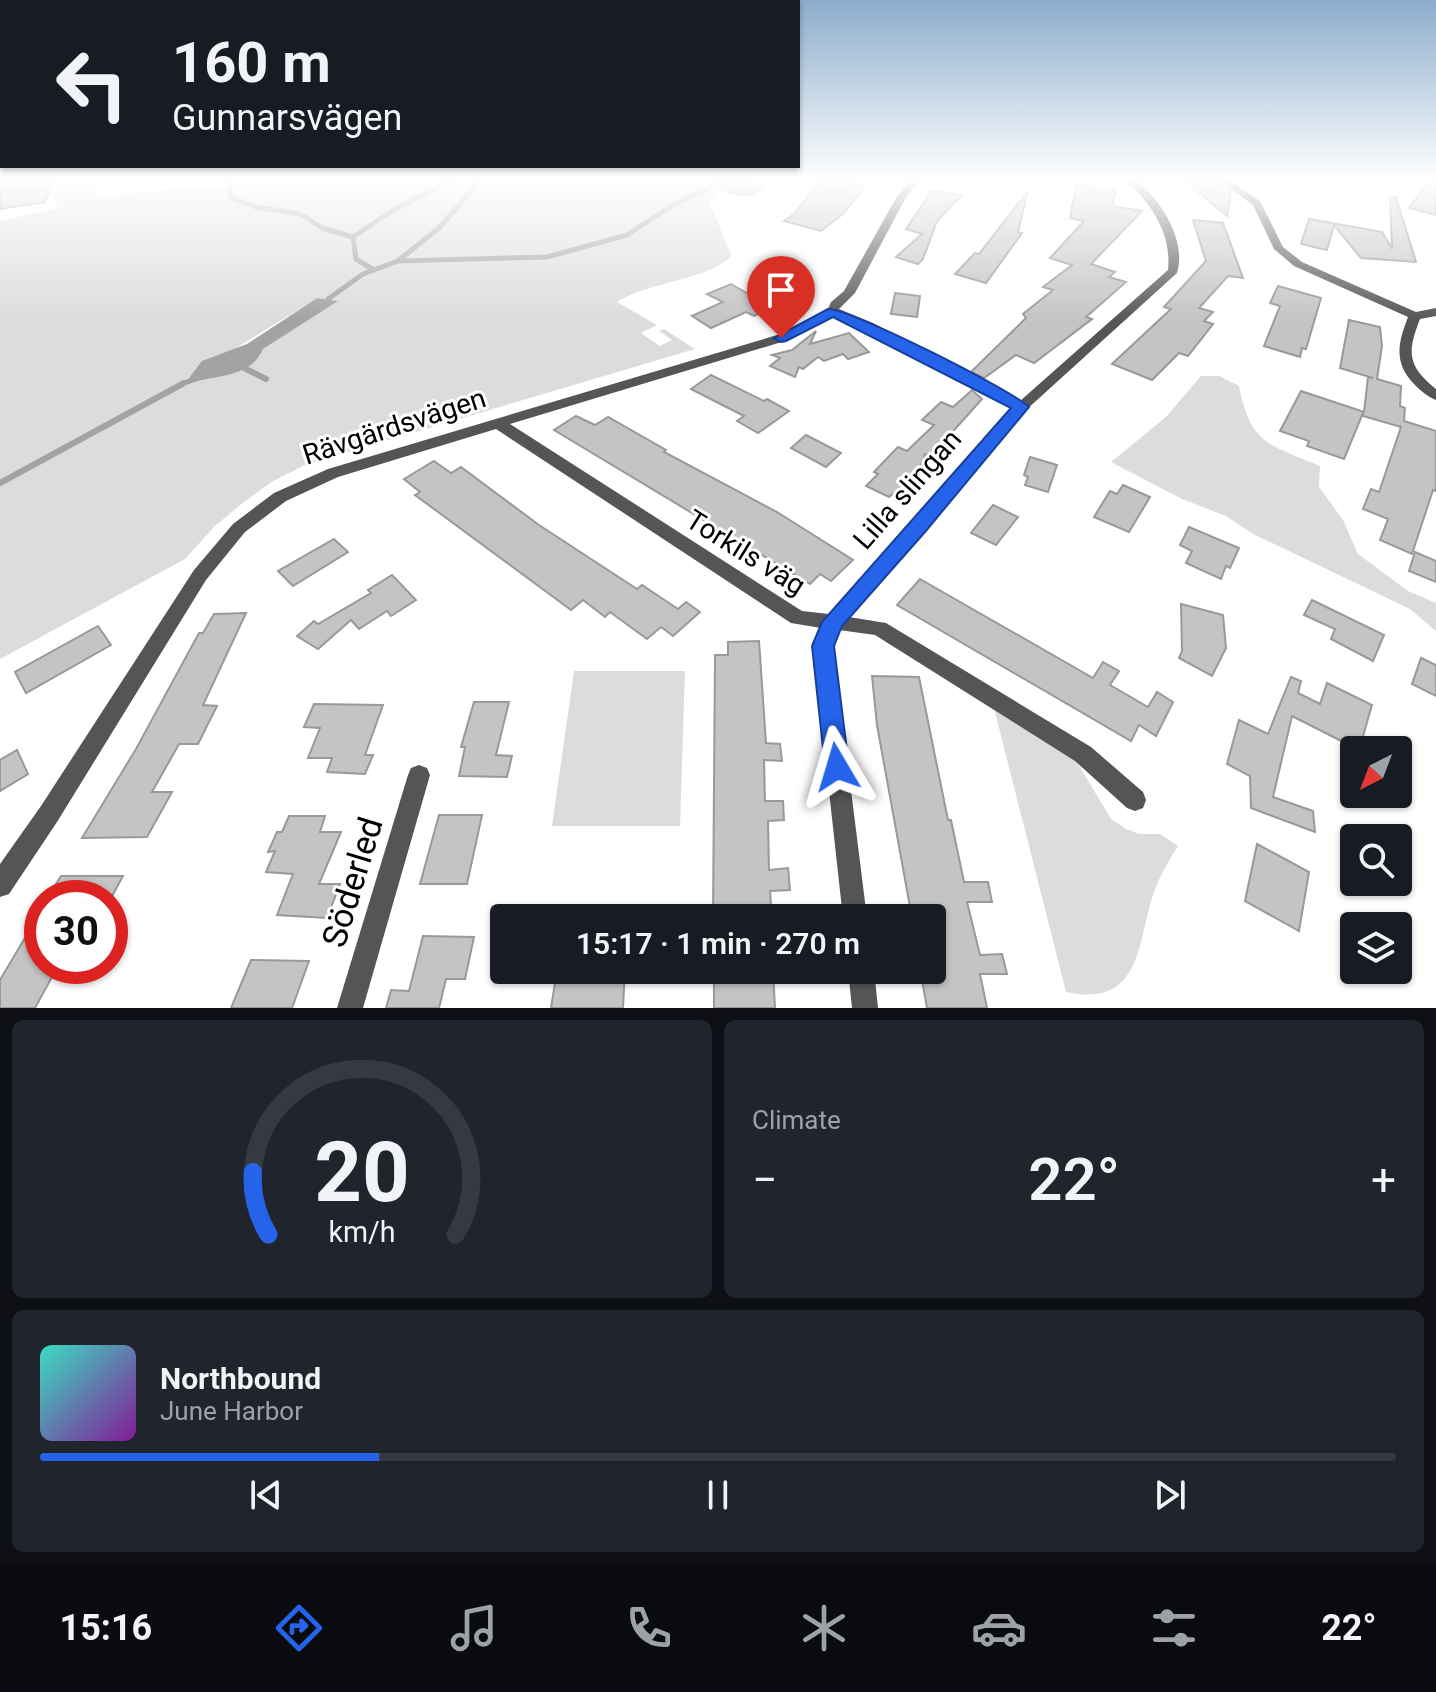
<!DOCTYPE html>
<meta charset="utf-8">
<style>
:root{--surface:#171b24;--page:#20242c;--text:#f1f3f6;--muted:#9ea1a6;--line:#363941;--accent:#2563eb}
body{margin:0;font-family:Roboto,sans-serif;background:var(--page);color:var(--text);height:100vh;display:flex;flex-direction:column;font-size:30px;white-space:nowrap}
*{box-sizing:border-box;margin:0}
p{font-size:26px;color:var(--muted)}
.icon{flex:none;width:44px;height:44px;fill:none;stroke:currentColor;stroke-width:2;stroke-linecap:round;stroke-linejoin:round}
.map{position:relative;height:1008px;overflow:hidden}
.drawer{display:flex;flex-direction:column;gap:12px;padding:12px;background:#0d0f14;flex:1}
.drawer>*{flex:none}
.guide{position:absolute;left:0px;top:0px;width:800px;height:168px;box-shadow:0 2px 6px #0004;background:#171b24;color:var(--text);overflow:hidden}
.needle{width:52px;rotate:222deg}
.buttons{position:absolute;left:1340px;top:736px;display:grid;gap:16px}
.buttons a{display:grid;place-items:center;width:72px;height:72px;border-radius:8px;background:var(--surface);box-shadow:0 2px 6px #0004;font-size:40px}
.speed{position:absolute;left:24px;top:880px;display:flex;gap:16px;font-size:40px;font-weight:700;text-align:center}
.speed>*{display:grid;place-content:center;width:104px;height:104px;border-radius:50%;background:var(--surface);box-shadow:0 2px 6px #0004;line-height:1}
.speed .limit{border:12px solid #d22;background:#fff;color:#111}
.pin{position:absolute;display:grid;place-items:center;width:68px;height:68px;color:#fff;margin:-82px -34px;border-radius:50% 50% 50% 0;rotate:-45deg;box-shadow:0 0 8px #0007}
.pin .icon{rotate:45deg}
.me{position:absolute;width:88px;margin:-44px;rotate:353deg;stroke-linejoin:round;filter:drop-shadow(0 0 6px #0008)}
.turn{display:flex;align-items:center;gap:28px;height:168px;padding:0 40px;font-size:36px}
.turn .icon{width:104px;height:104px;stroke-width:2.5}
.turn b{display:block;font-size:56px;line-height:68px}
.big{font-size:60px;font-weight:600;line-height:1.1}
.drawer .tile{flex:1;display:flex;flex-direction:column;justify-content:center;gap:12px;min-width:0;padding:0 28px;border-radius:12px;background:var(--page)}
.drawer .dial{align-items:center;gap:0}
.dial svg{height:208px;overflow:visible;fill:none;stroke:var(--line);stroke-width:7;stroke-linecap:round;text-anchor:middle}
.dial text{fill:var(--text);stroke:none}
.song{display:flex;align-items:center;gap:24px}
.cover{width:96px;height:96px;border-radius:12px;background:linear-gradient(135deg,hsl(170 70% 55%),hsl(290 70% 35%))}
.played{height:8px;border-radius:4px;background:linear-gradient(90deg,var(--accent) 25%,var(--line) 25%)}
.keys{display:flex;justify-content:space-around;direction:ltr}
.heat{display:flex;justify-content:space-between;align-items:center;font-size:44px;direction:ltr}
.drawer .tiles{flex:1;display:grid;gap:12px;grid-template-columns:1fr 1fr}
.tile:last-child{grid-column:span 2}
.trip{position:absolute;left:490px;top:904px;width:456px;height:80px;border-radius:8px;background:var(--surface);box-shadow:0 2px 6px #0004;font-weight:600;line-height:80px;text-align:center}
.menu{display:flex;height:128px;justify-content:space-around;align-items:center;background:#090b0e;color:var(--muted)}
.menu .icon{width:56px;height:56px}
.menu .active{color:var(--accent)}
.menu b{font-size:36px;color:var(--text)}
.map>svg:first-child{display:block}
.green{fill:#dcdcdc;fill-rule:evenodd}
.water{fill:#a3a3a3}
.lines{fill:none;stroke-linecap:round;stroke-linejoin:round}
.stream-far1{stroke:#a3a3a3;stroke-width:5}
.stream{stroke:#a3a3a3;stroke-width:6}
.building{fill:#c4c4c4;stroke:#999;stroke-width:2}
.street{fill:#555;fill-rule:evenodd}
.route{fill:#2563eb;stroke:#184099;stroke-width:2}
.labels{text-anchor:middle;stroke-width:6;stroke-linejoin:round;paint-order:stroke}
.street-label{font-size:28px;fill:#000;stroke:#fff}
.near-street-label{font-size:34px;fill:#000;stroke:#fff}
</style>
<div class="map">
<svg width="1436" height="1008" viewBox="0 0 1436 1008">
<rect width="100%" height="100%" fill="#fff"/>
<!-- green -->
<g class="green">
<path d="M 52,179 L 94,179 L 97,196 L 172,189 L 218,189 L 230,179 L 445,179 L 485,184 L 490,179 L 718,179 L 712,183 L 719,190 L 709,204 C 719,221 723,239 732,256 C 703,282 652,280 617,302 L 657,325 L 641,333 L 660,346 L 672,340 L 659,331 L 664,329 L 695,349 L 305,465 L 273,481 L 244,502 L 215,526 L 185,559 L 0,659 L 0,221 L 57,208 ZM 317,298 L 337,301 L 263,349 C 249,381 211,374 186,386 L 181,382 Z"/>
<path d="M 1201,376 L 1219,376 L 1239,386 C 1250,444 1269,445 1320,466 L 1319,487 L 1343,520 L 1358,554 L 1408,591 L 1436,603 L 1436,631 L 1410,609 L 1253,534 L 1226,516 L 1182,499 L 1111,462 L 1166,417 Z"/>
<path d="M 574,671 L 685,671 L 680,826 L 552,826 Z"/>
<path d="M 993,704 L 1072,754 L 1111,819 L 1126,829 L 1139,834 L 1160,834 L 1178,846 C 1168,862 1159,877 1153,895 C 1137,945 1141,1008 1066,992 Z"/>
</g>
<!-- water -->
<g class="water">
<path d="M 718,179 L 738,179 L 765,186 C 750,202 726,198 712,183 Z"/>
<path d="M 317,298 L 338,301 L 263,349 C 250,380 212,374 187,385 L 181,382 L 189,378 L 202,361 L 247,344 Z"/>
</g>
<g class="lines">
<!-- stream-far1 -->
<g class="stream-far1">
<path d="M 228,179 L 231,198 L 256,207 L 301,214 L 322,228 L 353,237 L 356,259 L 374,270"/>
<path d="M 353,237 L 395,209 L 452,180"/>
<path d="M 399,260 L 439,228 L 478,183"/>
<path d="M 328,299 L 363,274 L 398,261 L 547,257 L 627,235 L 673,205 L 727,179"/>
</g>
<!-- stream -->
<g class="stream">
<path d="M 244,368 L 266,379"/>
<path d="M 0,483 L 184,383"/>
</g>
</g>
<!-- building -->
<g class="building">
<path d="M 0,179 L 55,179 L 45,202 L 0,209 Z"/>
<path d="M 822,179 L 866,185 L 844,213 L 821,231 L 784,221 L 794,214 Z"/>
<path d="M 1182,179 L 1214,179 L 1231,192 L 1227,216 Z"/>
<path d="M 1431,179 L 1436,179 L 1436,215 L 1409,208 Z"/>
<path d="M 1076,185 L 1116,191 L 1112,206 L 1142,211 L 1091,264 L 1115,272 L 1109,277 L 1126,282 L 1086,317 L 1092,319 L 1034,363 L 1016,355 L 984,378 L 971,372 L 1026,318 L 1023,314 L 1053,290 L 1043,287 L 1072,265 L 1050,258 L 1084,221 L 1070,218 Z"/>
<path d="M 932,191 L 962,195 L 937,221 L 923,259 L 918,264 L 896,257 L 922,234 L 906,229 Z"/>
<path d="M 1028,191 L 1018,232 L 1022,233 L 986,283 L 955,274 L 975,253 L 979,254 Z"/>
<path d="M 1396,197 L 1416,262 L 1361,258 L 1334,225 L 1327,250 L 1301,244 L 1309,219 L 1382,232 L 1392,249 L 1390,198 Z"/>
<path d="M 1193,220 L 1223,223 L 1243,278 L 1228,276 L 1199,308 L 1213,312 L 1204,321 L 1213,324 L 1188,356 L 1179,353 L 1152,380 L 1112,364 L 1171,309 L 1164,307 L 1206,261 Z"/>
<path d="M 731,284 L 773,308 L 754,316 L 746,312 L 711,328 L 692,316 L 723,302 L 707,294 Z"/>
<path d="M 1278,286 L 1321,298 L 1306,349 L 1302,348 L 1300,357 L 1264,346 L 1280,306 L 1270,303 Z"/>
<path d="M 895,293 L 920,296 L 917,317 L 891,314 Z"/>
<path d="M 1349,320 L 1380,327 L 1382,346 L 1377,379 L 1401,386 L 1400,406 L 1405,408 L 1404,421 L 1436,431 L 1436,491 L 1433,490 L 1412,554 L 1380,540 L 1388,519 L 1363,509 L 1371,489 L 1379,492 L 1401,427 L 1363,416 L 1363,413 L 1344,459 L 1307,446 L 1309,441 L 1280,431 L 1301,391 L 1364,412 L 1368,377 L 1373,378 L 1340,368 Z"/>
<path d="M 816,331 L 810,344 L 849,333 L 869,352 L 848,359 L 843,354 L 824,361 L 818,357 L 803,369 L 799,367 L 795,377 L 770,366 L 780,358 L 772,355 L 792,350 Z"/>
<path d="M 711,375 L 764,401 L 767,399 L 789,411 L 758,433 L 737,421 L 744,416 L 691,389 Z"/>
<path d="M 972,390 L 982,399 L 931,456 L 925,454 L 920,467 L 902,486 L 889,497 L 866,486 L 878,474 L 874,472 L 898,447 L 907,451 L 934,425 L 922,420 L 941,402 L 953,407 Z"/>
<path d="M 576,416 L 595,425 L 608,417 L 666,450 L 664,452 L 777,512 L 853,560 L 831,581 L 820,574 L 810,584 L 554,430 Z"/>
<path d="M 806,435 L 841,453 L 826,467 L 791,448 Z"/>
<path d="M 1030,457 L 1057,465 L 1048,492 L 1025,485 L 1028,477 L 1024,475 Z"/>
<path d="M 434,461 L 451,473 L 461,467 L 539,525 L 637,589 L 642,585 L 678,609 L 686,602 L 700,612 L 673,636 L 661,627 L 647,639 L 610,612 L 605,617 L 583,600 L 571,610 L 415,495 L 420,492 L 404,479 Z"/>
<path d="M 1123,485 L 1150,497 L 1129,532 L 1094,517 L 1110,491 L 1117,494 Z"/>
<path d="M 993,505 L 1018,517 L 996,545 L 971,533 Z"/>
<path d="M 1189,527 L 1239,548 L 1230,568 L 1226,566 L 1221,579 L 1186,563 L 1192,551 L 1180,545 Z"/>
<path d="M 334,539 L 348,552 L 293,586 L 278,571 Z"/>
<path d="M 1415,552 L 1436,561 L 1436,582 L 1409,571 Z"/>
<path d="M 392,575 L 416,600 L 391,616 L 387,611 L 359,629 L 351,620 L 318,649 L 297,636 L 314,621 L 318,624 L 371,593 L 368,590 Z"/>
<path d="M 920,579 L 1093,678 L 1103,662 L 1119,671 L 1110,685 L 1148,707 L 1157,692 L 1173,702 L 1156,736 L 1139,725 L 1131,741 L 897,605 Z"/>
<path d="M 1312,600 L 1384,635 L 1373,661 L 1331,639 L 1335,629 L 1304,615 Z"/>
<path d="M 1181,604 L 1223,615 L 1226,648 L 1212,676 L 1179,658 L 1182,651 Z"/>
<path d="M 246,613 L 203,705 L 217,706 L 198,744 L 179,744 L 152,792 L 172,792 L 147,837 L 82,838 L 136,749 L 199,633 L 203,633 L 214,614 Z"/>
<path d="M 98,626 L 111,645 L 26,693 L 15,672 Z"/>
<path d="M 759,641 L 766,743 L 780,744 L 782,761 L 764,760 L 765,801 L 783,801 L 784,820 L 768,821 L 769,870 L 788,868 L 790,890 L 770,891 L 772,918 L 713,918 L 715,655 L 728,655 L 728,642 Z"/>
<path d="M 1421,658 L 1436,665 L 1436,696 L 1412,684 Z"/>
<path d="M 872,676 L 919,677 L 948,820 L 951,820 L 964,882 L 988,882 L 992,902 L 967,902 L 980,955 L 1002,954 L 1007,974 L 980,974 L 987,1008 L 927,1008 L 921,974 L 932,974 L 932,918 L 912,918 L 877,725 Z"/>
<path d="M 1291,677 L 1301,681 L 1298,693 L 1320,704 L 1327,683 L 1372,705 L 1359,750 L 1292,716 L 1273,797 L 1313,811 L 1315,832 L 1251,808 L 1250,776 L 1227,764 L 1239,720 L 1268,734 Z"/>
<path d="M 474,702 L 509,702 L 496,755 L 512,756 L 507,777 L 459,776 L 465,747 L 461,747 Z"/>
<path d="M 314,704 L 383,705 L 365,755 L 373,755 L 365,774 L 327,772 L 332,758 L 308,758 L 320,728 L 304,727 Z"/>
<path d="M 17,750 L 28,774 L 0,791 L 0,760 Z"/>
<path d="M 439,815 L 482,815 L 467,884 L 420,884 Z"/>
<path d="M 289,816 L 325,816 L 320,832 L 341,832 L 319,884 L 340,884 L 327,918 L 277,915 L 293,874 L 266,872 L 275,851 L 268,852 L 277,832 L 282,832 Z"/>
<path d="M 1257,844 L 1309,872 L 1299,931 L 1245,901 Z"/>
<path d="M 61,876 L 123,876 L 111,898 L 47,898 Z"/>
<path d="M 42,909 L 42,966 L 58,966 L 35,1008 L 0,1008 L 0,980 Z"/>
<path d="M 423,936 L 474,937 L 465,979 L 446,979 L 439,1008 L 386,1008 L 391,990 L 409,991 Z"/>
<path d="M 251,960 L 309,961 L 292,1008 L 231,1008 Z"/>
<path d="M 557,970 L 625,970 L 623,1008 L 551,1008 Z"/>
<path d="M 714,970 L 773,970 L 775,1008 L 714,1008 Z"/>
</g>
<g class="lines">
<!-- street -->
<g class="street">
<path d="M 911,179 L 920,179 L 905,199 L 855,293 L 839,309 L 873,323 L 1020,401 L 1168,270 C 1172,233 1151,203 1124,179 L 1135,179 C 1161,200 1187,240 1177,273 L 1026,410 L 925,532 L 849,617 L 886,623 L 1091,747 L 1143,792 L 1146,800 L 1143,808 L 1135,811 L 1127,808 L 1075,761 L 875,635 L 839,630 L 833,646 L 867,918 L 843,918 L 813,646 L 821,628 L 791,623 L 496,429 L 338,477 L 286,501 L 245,532 L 206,580 L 57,822 L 9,894 L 0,897 L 0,864 L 41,806 L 194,570 L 233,524 L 274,493 L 328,469 L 777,335 L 828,309 L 831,302 L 844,291 L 896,198 ZM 833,315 L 865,329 L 1013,408 L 913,524 L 829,614 L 802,611 L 510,424 L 785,341 Z"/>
<path d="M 1217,179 L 1228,179 L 1260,201 L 1283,247 L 1302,262 L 1416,312 L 1436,308 L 1436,316 L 1420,319 C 1407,352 1407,366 1436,389 L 1436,400 C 1428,397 1421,391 1415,385 C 1393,363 1398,343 1408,317 L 1294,266 L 1274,249 L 1253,205 Z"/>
<path d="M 419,765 L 427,768 L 430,775 L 363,1008 L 337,1008 L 408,775 L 411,768 Z"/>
<path d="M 848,970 L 874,970 L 878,1008 L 852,1008 Z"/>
</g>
</g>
<!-- sky -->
<linearGradient id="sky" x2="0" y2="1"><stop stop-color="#8cadcc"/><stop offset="0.56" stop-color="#fff"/><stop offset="1" stop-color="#fff" stop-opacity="0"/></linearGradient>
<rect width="1436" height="321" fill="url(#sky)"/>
<!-- route -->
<path class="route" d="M 828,309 C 845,306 1014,391 1029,407 L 925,532 L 842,626 L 834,646 L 849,767 L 846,775 L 837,778 L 828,775 L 825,767 L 812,646 L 822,622 L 1011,408 L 833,317 L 786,341 L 781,342 L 774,338 Z"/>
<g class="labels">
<!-- street labels -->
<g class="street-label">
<text transform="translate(394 426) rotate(-18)" y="10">Rävgärdsvägen</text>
<text transform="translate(907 489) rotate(-49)" y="10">Lilla slingan</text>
<text transform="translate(746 552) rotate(32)" y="10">Torkils väg</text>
</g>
<!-- near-street labels -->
<g class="near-street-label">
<text transform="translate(352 882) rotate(-73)" y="12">Söderled</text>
</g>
</g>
</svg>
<div class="buttons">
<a><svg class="needle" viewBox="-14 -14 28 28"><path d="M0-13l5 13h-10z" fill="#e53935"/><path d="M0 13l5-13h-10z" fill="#9ea1a6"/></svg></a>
<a><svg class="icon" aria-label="search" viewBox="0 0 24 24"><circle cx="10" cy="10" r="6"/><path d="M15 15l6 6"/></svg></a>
<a><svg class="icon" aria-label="layers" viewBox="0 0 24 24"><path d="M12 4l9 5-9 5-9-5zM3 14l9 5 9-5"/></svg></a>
</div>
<div class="speed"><div class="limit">30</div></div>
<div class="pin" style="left:781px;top:338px;background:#d93025"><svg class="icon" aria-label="arrive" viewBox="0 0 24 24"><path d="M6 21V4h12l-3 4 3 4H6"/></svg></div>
<svg class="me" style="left:837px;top:767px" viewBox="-20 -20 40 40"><path d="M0-17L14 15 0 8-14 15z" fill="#2563eb" stroke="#fff" stroke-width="4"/></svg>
<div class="trip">15:17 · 1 min · 270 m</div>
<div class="guide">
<div class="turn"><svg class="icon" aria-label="left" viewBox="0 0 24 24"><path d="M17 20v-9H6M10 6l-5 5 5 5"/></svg><div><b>160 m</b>Gunnarsvägen</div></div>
</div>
</div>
<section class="drawer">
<div class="tiles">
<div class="tile dial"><svg viewBox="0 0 100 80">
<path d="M14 69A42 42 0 1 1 86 69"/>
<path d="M14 69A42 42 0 0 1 8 45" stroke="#2563eb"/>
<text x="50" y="56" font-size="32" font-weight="700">20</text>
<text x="50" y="72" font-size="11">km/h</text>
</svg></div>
<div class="tile"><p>Climate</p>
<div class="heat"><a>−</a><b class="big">22°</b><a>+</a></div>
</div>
<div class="tile">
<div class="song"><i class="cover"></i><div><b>Northbound</b><p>June Harbor</p></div></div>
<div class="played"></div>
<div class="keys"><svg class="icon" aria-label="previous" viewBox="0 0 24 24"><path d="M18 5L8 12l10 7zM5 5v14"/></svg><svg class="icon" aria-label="pause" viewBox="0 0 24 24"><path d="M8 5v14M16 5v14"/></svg><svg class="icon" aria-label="next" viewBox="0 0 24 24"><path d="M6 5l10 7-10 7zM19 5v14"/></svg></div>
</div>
</div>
</section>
<nav class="menu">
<b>15:16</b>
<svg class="icon active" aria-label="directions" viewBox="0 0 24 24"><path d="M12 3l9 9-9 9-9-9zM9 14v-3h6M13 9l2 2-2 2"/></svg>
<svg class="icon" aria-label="music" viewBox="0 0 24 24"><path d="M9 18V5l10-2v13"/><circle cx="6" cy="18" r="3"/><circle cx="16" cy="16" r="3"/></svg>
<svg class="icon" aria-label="phone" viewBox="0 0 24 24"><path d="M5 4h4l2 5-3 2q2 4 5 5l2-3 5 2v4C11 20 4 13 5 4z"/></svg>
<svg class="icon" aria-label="climate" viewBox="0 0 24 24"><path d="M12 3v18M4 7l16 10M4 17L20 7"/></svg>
<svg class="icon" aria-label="car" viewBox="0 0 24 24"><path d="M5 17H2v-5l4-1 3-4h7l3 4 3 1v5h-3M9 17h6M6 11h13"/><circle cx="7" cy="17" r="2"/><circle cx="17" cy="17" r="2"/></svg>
<svg class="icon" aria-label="filters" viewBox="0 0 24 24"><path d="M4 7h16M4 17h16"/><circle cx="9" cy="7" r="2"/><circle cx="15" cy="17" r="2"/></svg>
<b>22°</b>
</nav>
